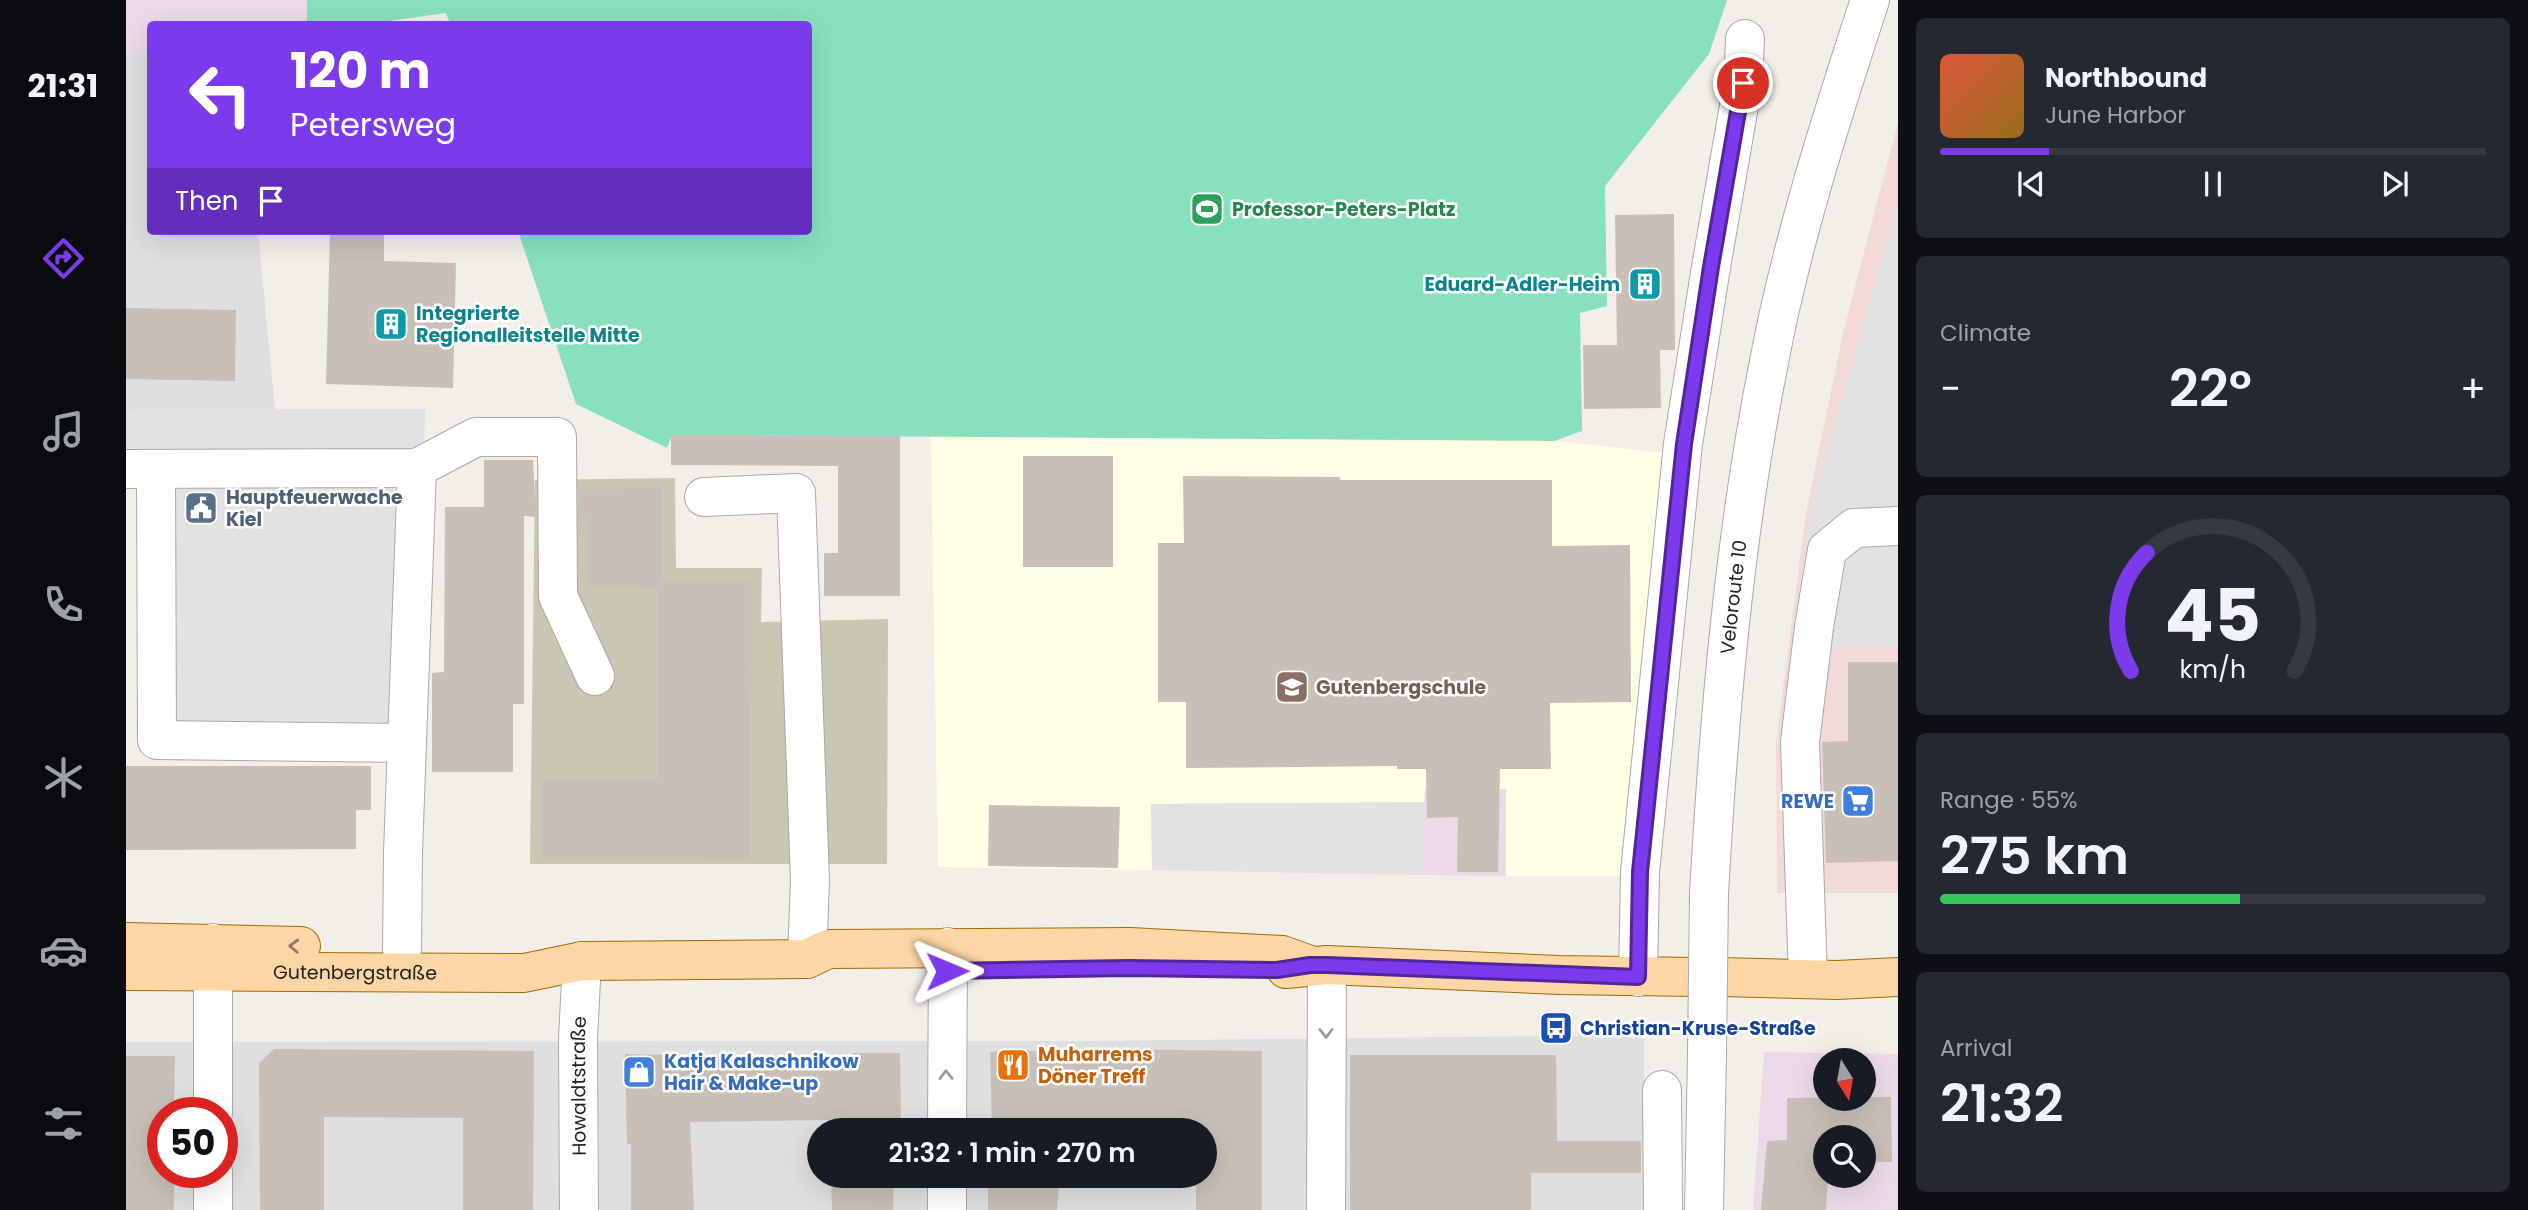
<!DOCTYPE html>
<meta charset="utf-8">
<style>
:root{--surface:#171b24;--page:#242831;--text:#f1f3f6;--muted:#9ea1a6;--line:#363941;--accent:#7c3aed}
body{margin:0;font-family:Poppins,sans-serif;background:var(--page);color:var(--text);height:100vh;display:flex;flex-direction:column;font-size:26px;white-space:nowrap}
*{box-sizing:border-box;margin:0}
p{font-size:23px;color:var(--muted)}
.icon{flex:none;width:38px;height:38px;fill:none;stroke:currentColor;stroke-width:2;stroke-linecap:round;stroke-linejoin:round}
.map{position:relative;flex:1;overflow:hidden}
.panel{display:flex;flex-direction:column;gap:18px;padding:18px;background:#0d0f14;width:630px}
.panel>*{flex:none}
.top-card{position:absolute;left:21px;top:21px;width:665px;height:214px;border-radius:7px;box-shadow:0 7px 28px #0002;background:#7c3aed;color:#fff;overflow:hidden}
.needle{width:46px;rotate:169deg}
.tools{position:absolute;left:1687px;top:1048px;display:grid;gap:14px}
.tools a{display:grid;place-items:center;width:63px;height:63px;border-radius:50%;background:var(--surface);box-shadow:0 7px 28px #0002;font-size:35px}
.speed{position:absolute;left:21px;top:1097px;display:flex;gap:14px;font-size:35px;font-weight:700;text-align:center}
.speed>*{display:grid;place-content:center;width:91px;height:91px;border-radius:50%;background:var(--surface);box-shadow:0 7px 28px #0002;line-height:1}
.speed .limit{border:10px solid #d22;background:#fff;color:#111}
.pin{position:absolute;display:grid;place-items:center;width:60px;height:60px;color:#fff;margin:-30px;border:4px solid #fff;border-radius:50%;box-shadow:0 2px 7px #0007}
.me{position:absolute;width:77px;margin:-38px;rotate:89deg;stroke-linejoin:round;filter:drop-shadow(0 0 5px #0008)}
.turn{display:flex;align-items:center;gap:24px;height:147px;padding:0 28px;font-size:32px}
.turn .icon{width:91px;height:91px;stroke-width:2.5}
.turn b{display:block;font-size:49px;line-height:60px}
.then{display:flex;align-items:center;height:66px;padding:0 28px;background:#0003;gap:14px;font-size:26px}
.big{font-size:52px;font-weight:600;line-height:1.1}
.panel .card{flex:1;display:flex;flex-direction:column;justify-content:center;gap:10px;min-width:0;padding:0 24px;border-radius:10px;background:var(--page)}
.panel .dial{align-items:center;gap:0}
.dial svg{height:182px;overflow:visible;fill:none;stroke:var(--line);stroke-width:7;stroke-linecap:round;text-anchor:middle}
.dial text{fill:var(--text);stroke:none}
.song{display:flex;align-items:center;gap:21px}
.cover{width:84px;height:84px;border-radius:10px;background:linear-gradient(135deg,hsl(10 70% 55%),hsl(40 70% 35%))}
.played{height:7px;border-radius:4px;background:linear-gradient(90deg,var(--accent) 20%,var(--line) 20%)}
.keys{display:flex;justify-content:space-around;direction:ltr}
.heat{display:flex;justify-content:space-between;align-items:center;font-size:38px;direction:ltr}
.charge{height:10px;border-radius:5px;background:linear-gradient(90deg,#34c759 55%,var(--line) 0)}
.trip{position:absolute;left:681px;top:1118px;width:410px;height:70px;border-radius:35px;background:var(--surface);box-shadow:0 7px 28px #0002;font-weight:600;line-height:70px;text-align:center}
main{display:flex;flex:1;min-height:0}
.tab-bar{display:flex;flex-direction:column;width:126px;justify-content:space-around;align-items:center;background:#090b0e;color:var(--muted)}
.tab-bar .icon{width:49px;height:49px}
.tab-bar .on{color:var(--accent)}
.tab-bar b{font-size:32px;color:var(--text)}
.map>svg:first-child{display:block}
.residential{fill:#e0dfdf;fill-rule:evenodd}
.commercial{fill:#f2dad9}
.industrial{fill:#ebdbe8;fill-rule:evenodd}
.education{fill:#ffffe5}
.construction{fill:#c7c7b4}
.pitch{fill:#88e0be}
.parking{fill:#e2e2e2}
.building{fill:#c7bfb8}
.lines{fill:none;stroke-linecap:round;stroke-linejoin:round}
.minor-casing{stroke:#a9a9a9;stroke-width:40}
.major-casing{stroke:#a06b00;stroke-width:40}
.minor{stroke:#fff;stroke-width:38}
.major{stroke:#fcd6a4;stroke-width:38}
.minor-bridge-casing{stroke:#a9a9a9;stroke-width:40;stroke-linecap:butt}
.minor-bridge{stroke:#fff;stroke-width:38}
.oneway{stroke:#8f7c63}
.oneway2{stroke:#9c9c9c}
.route-casing{stroke:#51269a;stroke-width:18}
.route{stroke:#7c3aed;stroke-width:12}
.labels{text-anchor:middle;stroke-width:5;stroke-linejoin:round;paint-order:stroke}
.leisure-label{font-size:19px;font-weight:bold;fill:#27864d;stroke:#fff;text-anchor:start}
.culture-label{font-size:19px;font-weight:bold;fill:#0d838f;stroke:#fff;text-anchor:end}
.service-label{font-size:19px;font-weight:bold;fill:#4e5e75;stroke:#fff;text-anchor:start}
.street-label{font-size:19px;fill:#222;stroke:#fff}
.education-label{font-size:19px;font-weight:bold;fill:#785e54;stroke:#fff;text-anchor:start}
.shop-label{font-size:19px;font-weight:bold;fill:#366cbe;stroke:#fff;text-anchor:end}
.transit-label{font-size:19px;font-weight:bold;fill:#164399;stroke:#fff;text-anchor:start}
.food-label{font-size:19px;font-weight:bold;fill:#c56008;stroke:#fff;text-anchor:start}
</style>
<main>
<nav class="tab-bar">
<b>21:31</b>
<svg class="icon on" aria-label="directions" viewBox="0 0 24 24"><path d="M12 3l9 9-9 9-9-9zM9 14v-3h6M13 9l2 2-2 2"/></svg>
<svg class="icon" aria-label="music" viewBox="0 0 24 24"><path d="M9 18V5l10-2v13"/><circle cx="6" cy="18" r="3"/><circle cx="16" cy="16" r="3"/></svg>
<svg class="icon" aria-label="phone" viewBox="0 0 24 24"><path d="M5 4h4l2 5-3 2q2 4 5 5l2-3 5 2v4C11 20 4 13 5 4z"/></svg>
<svg class="icon" aria-label="climate" viewBox="0 0 24 24"><path d="M12 3v18M4 7l16 10M4 17L20 7"/></svg>
<svg class="icon" aria-label="car" viewBox="0 0 24 24"><path d="M5 17H2v-5l4-1 3-4h7l3 4 3 1v5h-3M9 17h6M6 11h13"/><circle cx="7" cy="17" r="2"/><circle cx="17" cy="17" r="2"/></svg>
<svg class="icon" aria-label="filters" viewBox="0 0 24 24"><path d="M4 7h16M4 17h16"/><circle cx="9" cy="7" r="2"/><circle cx="15" cy="17" r="2"/></svg>
</nav>
<div class="map">
<svg width="1772" height="1210" viewBox="0 0 1772 1210">
<rect width="100%" height="100%" fill="#f2efe9"/>
<!-- residential -->
<g class="residential">
<path d="M 0,54 L 24,56 L 24,231 L 132,231 L 149,409 L 0,410 Z"/>
<path d="M 1518,1035 L 1518,1210 L 0,1210 L 0,1042 L 968,1041 ZM 37,1113 L 96,1113 L 96,1172 L 37,1172 ZM 693,1130 L 1078,1130 L 1078,1176 L 693,1176 Z"/>
</g>
<!-- commercial -->
<path class="commercial" d="M 1772,122 L 1772,893 L 1651,893 L 1650,742 L 1680,513 L 1717,333 Z"/>
<!-- industrial -->
<g class="industrial">
<path d="M 0,0 L 181,0 L 181,24 L 24,24 L 24,56 L 0,54 Z"/>
<path d="M 1298,788 L 1381,789 L 1380,876 L 1297,875 Z"/>
<path d="M 1638,1052 L 1772,1054 L 1772,1210 L 1627,1210 ZM 1699,1060 L 1738,1060 L 1738,1099 L 1699,1099 ZM 1699,1138 L 1738,1138 L 1738,1176 L 1699,1176 Z"/>
</g>
<!-- education -->
<path class="education" d="M 805,436 L 1428,441 L 1548,454 L 1502,876 L 1380,876 L 1380,789 L 1299,788 L 1298,802 L 1025,804 L 1026,870 L 812,867 Z"/>
<!-- construction -->
<path class="construction" d="M 549,478 L 550,568 L 636,568 L 635,622 L 762,619 L 761,864 L 404,864 L 409,480 Z"/>
<!-- pitch -->
<path class="pitch" d="M 181,0 L 1601,0 L 1583,54 L 1479,186 L 1481,306 L 1454,313 L 1456,431 L 1428,441 L 546,435 L 541,448 L 450,404 L 392,231 L 682,231 L 682,24 L 324,24 L 320,13 L 241,24 L 181,24 Z"/>
<!-- parking -->
<g class="parking">
<path d="M 1772,203 L 1772,648 L 1668,647 L 1684,512 Z"/>
<path d="M 149,409 L 299,409 L 289,755 L 16,752 L 13,484 L 0,484 L 0,410 Z"/>
<path d="M 1298,802 L 1297,875 L 1026,870 L 1025,804 Z"/>
</g>
<!-- building -->
<g class="building">
<path d="M 1548,214 L 1549,350 L 1534,350 L 1535,408 L 1458,409 L 1457,345 L 1491,345 L 1489,215 Z"/>
<path d="M 204,231 L 258,231 L 258,261 L 330,263 L 327,388 L 200,384 Z"/>
<path d="M 0,308 L 110,310 L 109,381 L 0,379 Z"/>
<path d="M 545,435 L 774,436 L 774,596 L 698,596 L 698,553 L 712,553 L 712,466 L 545,465 Z"/>
<rect x="897" y="456" width="90" height="111"/>
<path d="M 358,460 L 407,460 L 410,517 L 398,516 L 398,704 L 387,704 L 387,772 L 306,772 L 306,673 L 318,672 L 319,507 L 358,507 Z"/>
<path d="M 1057,476 L 1214,477 L 1214,480 L 1426,480 L 1426,546 L 1504,545 L 1505,702 L 1424,703 L 1425,769 L 1374,769 L 1372,872 L 1331,872 L 1332,817 L 1301,818 L 1300,769 L 1271,769 L 1271,766 L 1060,768 L 1060,702 L 1032,702 L 1032,543 L 1058,543 Z"/>
<path d="M 536,488 L 536,582 L 625,582 L 624,859 L 416,858 L 416,781 L 532,781 L 532,587 L 463,586 L 463,518 L 453,518 L 453,489 Z"/>
<path d="M 1722,662 L 1772,662 L 1772,861 L 1700,863 L 1696,742 L 1722,741 Z"/>
<path d="M 0,766 L 245,766 L 245,810 L 230,810 L 230,849 L 0,850 Z"/>
<path d="M 863,805 L 994,807 L 992,868 L 862,866 Z"/>
<path d="M 148,1049 L 408,1051 L 407,1210 L 337,1210 L 337,1118 L 198,1117 L 198,1210 L 134,1210 L 133,1063 Z"/>
<path d="M 978,1049 L 1136,1051 L 1136,1210 L 1070,1210 L 1070,1176 L 1078,1176 L 1078,1130 L 1070,1130 L 1070,1120 L 1006,1119 L 1006,1129 L 866,1130 L 864,1052 Z"/>
<path d="M 727,1053 L 774,1053 L 775,1130 L 703,1130 L 703,1120 L 564,1122 L 568,1210 L 505,1210 L 505,1144 L 501,1144 L 499,1054 L 542,1055 L 543,1061 L 727,1058 Z"/>
<path d="M 1224,1055 L 1430,1055 L 1431,1141 L 1515,1141 L 1515,1173 L 1405,1173 L 1405,1210 L 1224,1210 Z"/>
<path d="M 0,1056 L 49,1056 L 48,1113 L 37,1113 L 37,1172 L 48,1173 L 48,1210 L 0,1210 Z"/>
<path d="M 1765,1097 L 1766,1162 L 1738,1162 L 1738,1138 L 1699,1138 L 1699,1176 L 1702,1176 L 1700,1210 L 1635,1210 L 1641,1141 L 1661,1140 L 1661,1098 Z"/>
<path d="M 705,1176 L 768,1176 L 767,1210 L 706,1210 Z"/>
<path d="M 862,1176 L 928,1176 L 928,1180 L 933,1185 L 931,1210 L 862,1210 Z"/>
</g>
<g class="lines">
<defs>
<g id="minor">
<path d="M 0,469 L 291,468 L 350,437 L 431,437 L 432,596 L 469,676"/>
<path d="M 30,470 L 31,740 L 281,743"/>
<path d="M 578,497 L 670,493 L 684,881 L 681,959"/>
<path id="s1" d="M 1583,894 C 1593,716 1608,537 1643,362 C 1666,240 1705,119 1744,0"/>
<path d="M 276,949 L 277,853 L 291,468"/>
<path d="M 1512,977 L 1514,872 L 1557,444 L 1585,267 L 1617,83 L 1619,39"/>
<path d="M 1682,979 L 1674,742 L 1688,627 L 1701,550 L 1728,528 L 1772,526"/>
<path d="M 1536,1090 L 1537,1210"/>
<path d="M 87,1113 L 87,943"/>
<path d="M 821,1130 L 822,947"/>
<path d="M 87,1172 L 87,1210"/>
<path id="s2" d="M 453,1210 L 452,1038 L 456,961"/>
<path d="M 821,1210 L 821,1176"/>
<path d="M 1200,1210 L 1201,965"/>
<path d="M 1578,1210 L 1581,1053"/>
</g>
<g id="major">
<path d="M 0,942 L 175,946"/>
<path d="M 1160,969 L 1201,965 L 1433,975 L 1571,977"/>
<path id="s3" d="M 0,971 L 398,973 L 456,961 L 681,959 L 702,949 L 1004,947 L 1156,955 L 1184,965"/>
<path d="M 1594,977 L 1711,980 L 1772,977"/>
</g>
</defs>
<!-- minor casing -->
<use href="#minor" class="minor-casing"/>
<!-- major casing -->
<use href="#major" class="major-casing"/>
<!-- minor -->
<use href="#minor" class="minor"/>
<!-- major -->
<use href="#major" class="major"/>
<defs>
<path id="minor-bridge" d="M 1581,1053 L 1583,894"/>
</defs>
<!-- minor-bridge casing -->
<use href="#minor-bridge" class="minor-bridge-casing"/>
<!-- minor-bridge -->
<use href="#minor-bridge" class="minor-bridge"/>
</g>
<!-- one-way arrows -->
<defs><path id="oneway-chevron" d="M-2-3.5L2.5 0L-2 3.5" fill="none" stroke-width="1.6" stroke-linecap="round" stroke-linejoin="round" transform="scale(1.75)"/></defs>
<use class="oneway" href="#oneway-chevron" transform="translate(168 946) rotate(-178)"/>
<g class="oneway2">
<use href="#oneway-chevron" transform="translate(1200 1033) rotate(90)"/>
<use href="#oneway-chevron" transform="translate(820 1075) rotate(-91)"/>
</g>
<g class="lines">
<defs>
<path id="route" d="M 821,971 L 1003,968 L 1151,970 L 1184,965 L 1201,965 L 1512,977 L 1514,872 L 1558,444 L 1585,267 L 1617,83"/>
</defs>
<!-- route casing -->
<use href="#route" class="route-casing"/>
<!-- route -->
<use href="#route" class="route"/>
</g>
<!-- icons -->
<defs>
<symbol id="stadium-square" viewBox="-11 -11 22 22"><rect x="-9" y="-9" width="18" height="18" rx="4" fill="#2e9e5b" stroke="#fff"/><path d="M0-5a6.5 5 0 1 0 0 10a6.5 5 0 1 0 0-10ZM-3.5-1.8h7v3.6h-7Z" fill="#fff"/></symbol>
<symbol id="building-square" viewBox="-11 -11 22 22"><rect x="-9" y="-9" width="18" height="18" rx="4" fill="#0f9aa8" stroke="#fff"/><path d="M-4-6H4V6H1V3H-1V6H-4ZM-2.5-4.3h1.7v1.8h-1.7ZM.8-4.3h1.7v1.8H.8ZM-2.5-1h1.7V.8h-1.7ZM.8-1h1.7V.8H.8Z" fill="#fff"/></symbol>
<symbol id="civic-square" viewBox="-11 -11 22 22"><rect x="-9" y="-9" width="18" height="18" rx="4" fill="#5c6f8a" stroke="#fff"/><path d="M-.6-6.5H3V-4.5H.6V-3L4-1V1h2V6H-6V1h2V-1L-.6-3ZM-1.2 2.5V6h2.4V2.5Z" fill="#fff"/></symbol>
<symbol id="school-square" viewBox="-11 -11 22 22"><rect x="-9" y="-9" width="18" height="18" rx="4" fill="#8d6e63" stroke="#fff"/><path d="M0-5L7-2L0 1L-7-2ZM-4 1L0 2.5L4 1V4Q0 6-4 4Z" fill="#fff"/></symbol>
<symbol id="supermarket-square" viewBox="-11 -11 22 22"><rect x="-9" y="-9" width="18" height="18" rx="4" fill="#3f7fe0" stroke="#fff"/><path d="M-6-5.5h2.5l.6 2H6L4.5 2H-2.5L-4.4-4H-6ZM-1.5 3.2a1.3 1.3 0 1 0 .1 0ZM3 3.2a1.3 1.3 0 1 0 .1 0Z" fill="#fff"/></symbol>
<symbol id="bus-square" viewBox="-11 -11 22 22"><rect x="-9" y="-9" width="18" height="18" rx="4" fill="#1a4fb4" stroke="#fff"/><path d="M-5-6H5V4H4V6H2V4H-2V6H-4V4H-5ZM-3.5-4V0h7V-4ZM-3.5 1.2v1.5H-2V1.2ZM2 1.2v1.5H3.5V1.2Z" fill="#fff"/></symbol>
<symbol id="restaurant-square" viewBox="-11 -11 22 22"><rect x="-9" y="-9" width="18" height="18" rx="4" fill="#e8710a" stroke="#fff"/><path d="M-5-6h1v4h1v-4h1v4h1v-4h1v5L-1.5 .5V6h-2V.5L-5-1ZM5-6V6H3V1.5H1.5Q1.5-4 5-6Z" fill="#fff"/></symbol>
<symbol id="shop-square" viewBox="-11 -11 22 22"><rect x="-9" y="-9" width="18" height="18" rx="4" fill="#3f7fe0" stroke="#fff"/><path d="M-5-2.5h2.3a2.7 3.5 0 0 1 5.4 0H5L5.5 6h-11ZM-1.5-2.5h3a1.5 2.3 0 0 0-3 0Z" fill="#fff"/></symbol>
</defs>
<g fill-rule="evenodd">
<use href="#stadium-square" x="1062" y="190" width="38" height="38"/>
<use href="#building-square" x="1500" y="265" width="38" height="38"/>
<use href="#building-square" x="246" y="305" width="38" height="38"/>
<use href="#civic-square" x="56" y="489" width="38" height="38"/>
<use href="#school-square" x="1147" y="668" width="38" height="38"/>
<use href="#supermarket-square" x="1713" y="782" width="38" height="38"/>
<use href="#bus-square" x="1411" y="1009" width="38" height="38"/>
<use href="#restaurant-square" x="868" y="1046" width="38" height="38"/>
<use href="#shop-square" x="494" y="1053" width="38" height="38"/>
</g>
<g class="labels">
<!-- leisure labels -->
<g class="leisure-label">
<text x="1106" y="216">Professor-Peters-Platz</text>
</g>
<!-- culture labels -->
<g class="culture-label">
<text x="1494" y="291">Eduard-Adler-Heim</text>
<text x="290" y="320" text-anchor="start">Integrierte<tspan x="290" dy="22">Regionalleitstelle Mitte</tspan></text>
</g>
<!-- service labels -->
<g class="service-label">
<text x="100" y="504">Hauptfeuerwache<tspan x="100" dy="22">Kiel</tspan></text>
</g>
<!-- street labels -->
<g class="street-label">
<text dy="7" stroke="none"><textPath href="#s1" startOffset="298">Veloroute 10</textPath></text>
<text dy="7" stroke="none"><textPath href="#s3" startOffset="229">Gutenbergstraße</textPath></text>
<text dy="7" stroke="none"><textPath href="#s2" startOffset="124">Howaldtstraße</textPath></text>
</g>
<!-- education labels -->
<g class="education-label">
<text x="1190" y="694">Gutenbergschule</text>
</g>
<!-- shop labels -->
<g class="shop-label">
<text x="1708" y="808">REWE</text>
<text x="538" y="1068" text-anchor="start">Katja Kalaschnikow<tspan x="538" dy="22">Hair &amp; Make-up</tspan></text>
</g>
<!-- transit labels -->
<g class="transit-label">
<text x="1454" y="1035">Christian-Kruse-Straße</text>
</g>
<!-- food labels -->
<g class="food-label">
<text x="912" y="1061">Muharrems<tspan x="912" dy="22">Döner Treff</tspan></text>
</g>
</g>
</svg>
<div class="tools">
<a><svg class="needle" viewBox="-14 -14 28 28"><path d="M0-13l5 13h-10z" fill="#e53935"/><path d="M0 13l5-13h-10z" fill="#9ea1a6"/></svg></a>
<a><svg class="icon" aria-label="search" viewBox="0 0 24 24"><circle cx="10" cy="10" r="6"/><path d="M15 15l6 6"/></svg></a>
</div>
<div class="speed"><div class="limit">50</div></div>
<div class="pin" style="left:1617px;top:83px;background:#d93025"><svg class="icon" aria-label="arrive" viewBox="0 0 24 24"><path d="M6 21V4h12l-3 4 3 4H6"/></svg></div>
<svg class="me" style="left:821px;top:971px" viewBox="-20 -20 40 40"><path d="M0-17L14 15 0 8-14 15z" fill="#7c3aed" stroke="#fff" stroke-width="4"/></svg>
<div class="trip">21:32 · 1 min · 270 m</div>
<div class="top-card">
<div class="turn"><svg class="icon" aria-label="left" viewBox="0 0 24 24"><path d="M17 20v-9H6M10 6l-5 5 5 5"/></svg><div><b>120 m</b>Petersweg</div></div>
<div class="then">Then<svg class="icon" aria-label="arrive" viewBox="0 0 24 24"><path d="M6 21V4h12l-3 4 3 4H6"/></svg></div>
</div>
</div>
<section class="panel">
<div class="card">
<div class="song"><i class="cover"></i><div><b>Northbound</b><p>June Harbor</p></div></div>
<div class="played"></div>
<div class="keys"><svg class="icon" aria-label="previous" viewBox="0 0 24 24"><path d="M18 5L8 12l10 7zM5 5v14"/></svg><svg class="icon" aria-label="pause" viewBox="0 0 24 24"><path d="M8 5v14M16 5v14"/></svg><svg class="icon" aria-label="next" viewBox="0 0 24 24"><path d="M6 5l10 7-10 7zM19 5v14"/></svg></div>
</div>
<div class="card"><p>Climate</p>
<div class="heat"><a>−</a><b class="big">22°</b><a>+</a></div>
</div>
<div class="card dial"><svg viewBox="0 0 100 80">
<path d="M14 69A42 42 0 1 1 86 69"/>
<path d="M14 69A42 42 0 0 1 21 17" stroke="#7c3aed"/>
<text x="50" y="56" font-size="32" font-weight="700">45</text>
<text x="50" y="72" font-size="11">km/h</text>
</svg></div>
<div class="card"><p>Range · 55%</p><b class="big">275 km</b><div class="charge"></div></div>
<div class="card"><p>Arrival</p><b class="big">21:32</b></div>
</section>
</main>
